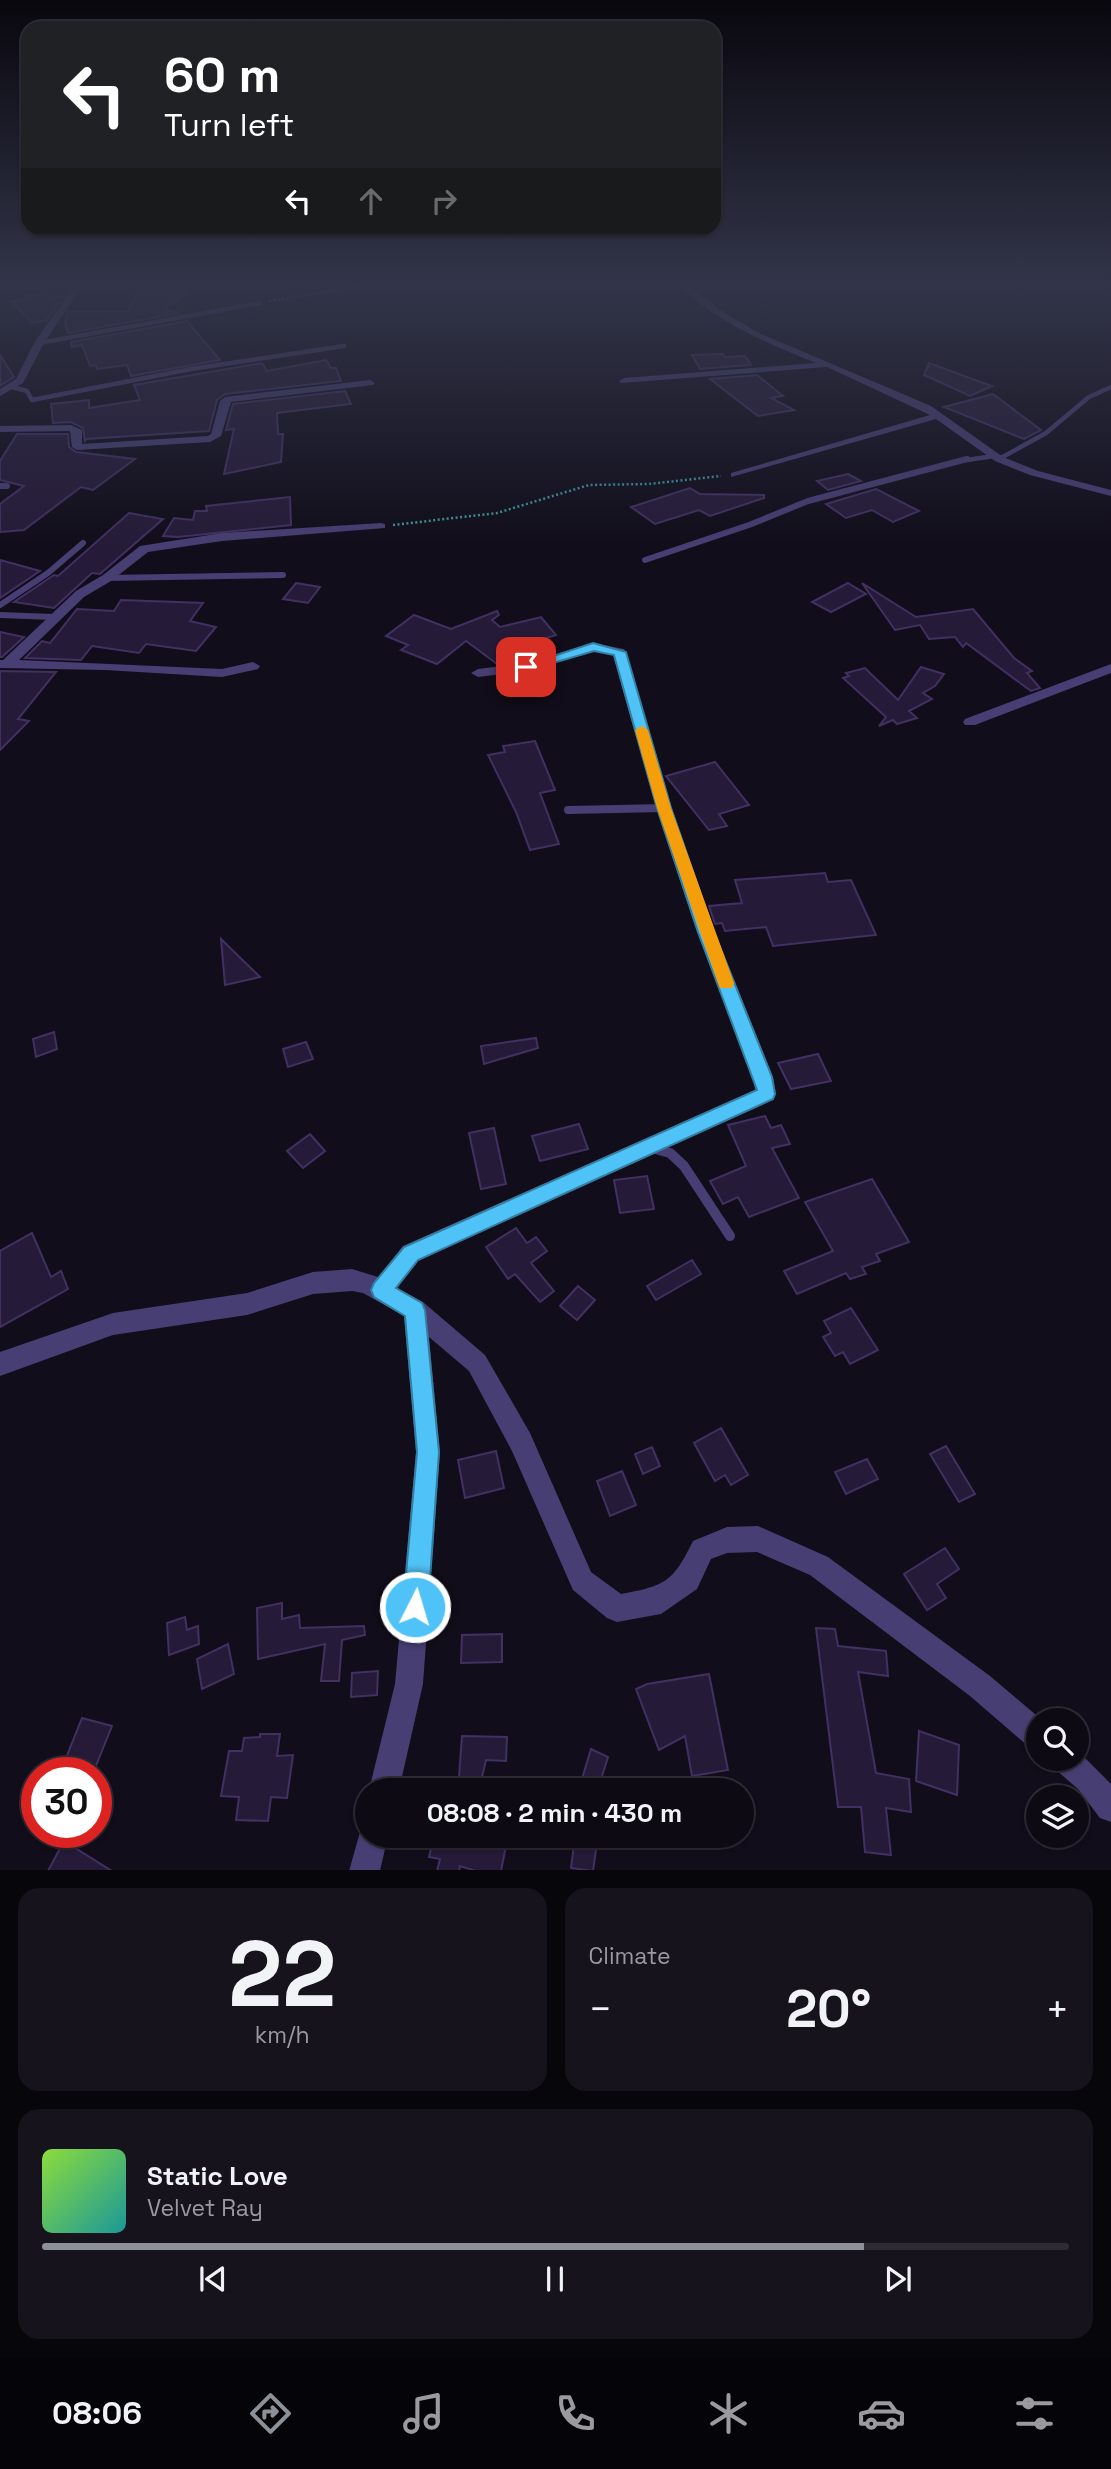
<!DOCTYPE html>
<meta charset="utf-8">
<style>
:root{--surface:#0d0a14;--page:#16131d;--text:#f1f3f6;--muted:#9a9aa0;--line:#2d2b34;--accent:#8c9099}
body{margin:0;font-family:"Space Grotesk",sans-serif;background:var(--page);color:var(--text);height:100vh;display:flex;flex-direction:column;font-size:26px;white-space:nowrap}
*{box-sizing:border-box;margin:0}
p{font-size:23px;color:var(--muted)}
.icon{flex:none;width:38px;height:38px;fill:none;stroke:currentColor;stroke-width:2;stroke-linecap:round;stroke-linejoin:round}
.map{position:relative;height:1870px;overflow:hidden}
.drawer{display:flex;flex-direction:column;gap:18px;padding:18px;background:#07060b;flex:1}
.drawer>*{flex:none}
.top-card{position:absolute;left:21px;top:21px;width:700px;height:214px;border-radius:21px;box-shadow:0 2px 5px #0004,0 0 0 2px var(--line);background:#202124;color:#fff;overflow:hidden}
.buttons{position:absolute;left:1026px;top:1708px;display:grid;gap:14px}
.buttons a{display:grid;place-items:center;width:63px;height:63px;border-radius:50%;background:var(--surface);box-shadow:0 2px 5px #0004,0 0 0 2px var(--line);font-size:35px}
.speed{position:absolute;left:21px;top:1757px;display:flex;gap:14px;font-size:35px;font-weight:700;text-align:center}
.speed>*{display:grid;place-content:center;width:91px;height:91px;border-radius:50%;background:var(--surface);box-shadow:0 2px 5px #0004,0 0 0 2px var(--line);line-height:1}
.speed .limit{border:10px solid #d22;background:#fff;color:#111}
.pin{position:absolute;display:grid;place-items:center;width:60px;height:60px;color:#fff;margin:-30px;border-radius:14px;box-shadow:0 4px 10px #0006}
.me{position:absolute;width:77px;margin:-38px;rotate:5deg;stroke-linejoin:round;filter:drop-shadow(0 0 5px #0008)}
.turn{display:flex;align-items:center;gap:24px;height:147px;padding:0 28px;font-size:32px}
.turn .icon{width:91px;height:91px;stroke-width:2.5}
.turn b{display:block;font-size:49px;line-height:60px}
.lanes{display:flex;align-items:center;height:66px;padding:0 28px;background:#0003;justify-content:center;gap:35px;direction:ltr}
.lanes .off{opacity:.35}
.big{font-size:52px;font-weight:600;line-height:1.1}
.drawer .card{flex:1;display:flex;flex-direction:column;justify-content:center;gap:10px;min-width:0;padding:0 24px;border-radius:21px;background:var(--page)}
.drawer .dial{align-items:center;gap:0}
.dial b{font-size:91px;line-height:1}
.song{display:flex;align-items:center;gap:21px}
.cover{width:84px;height:84px;border-radius:10px;background:linear-gradient(135deg,hsl(90 70% 55%),hsl(180 70% 35%))}
.played{height:7px;border-radius:4px;background:linear-gradient(90deg,var(--accent) 80%,var(--line) 80%)}
.keys{display:flex;justify-content:space-around;direction:ltr}
.heat{display:flex;justify-content:space-between;align-items:center;font-size:38px;direction:ltr}
.drawer .tiles{flex:1;display:grid;gap:18px;grid-template-columns:1fr 1fr}
.card:last-child{grid-column:span 2}
.trip{position:absolute;left:355px;top:1778px;width:399px;height:70px;border-radius:35px;background:var(--surface);box-shadow:0 2px 5px #0004,0 0 0 2px var(--line);font-weight:600;line-height:70px;text-align:center}
.tab-bar{display:flex;height:112px;justify-content:space-around;align-items:center;background:#050408;color:var(--muted)}
.tab-bar .icon{width:49px;height:49px}
.tab-bar .selected{color:var(--accent)}
.tab-bar b{font-size:32px;color:var(--text)}
.map>svg:first-child{display:block}
.building{fill:#251b38;stroke:#413061;stroke-width:2}
.lines{fill:none;stroke-linecap:round;stroke-linejoin:round}
.path{stroke:#3b969e;stroke-width:2.5;stroke-dasharray:2 2.5;stroke-linecap:butt}
.lane-far3{stroke:#473e73;stroke-width:4.5}
.lane-far2{stroke:#473e73;stroke-width:6}
.lane-far1{stroke:#473e73;stroke-width:8}
.lane{stroke:#473e73;stroke-width:10}
.street{fill:#473e73;fill-rule:evenodd}
.route{fill:#4fc3f7;stroke:#337fa1;stroke-width:2}
.slow{fill:#f59e0b}
</style>
<div class="map">
<svg width="1111" height="1871" viewBox="0 0 1111 1871">
<rect width="100%" height="100%" fill="#110d1a"/>
<!-- building -->
<g class="building">
<path d="M 139,287 L 189,291 L 164,309 L 180,313 L 68,333 L 65,323 L 68,312 L 128,311 Z"/>
<path d="M 50,294 L 50,297 L 64,296 L 47,320 L 32,323 L 11,301 L 26,300 L 25,296 Z"/>
<path d="M 187,321 L 220,360 L 131,376 L 127,365 L 97,369 L 96,365 L 90,366 L 82,345 L 72,347 L 71,342 Z"/>
<path d="M 723,354 L 725,357 L 745,356 L 751,365 L 700,369 L 692,355 Z"/>
<path d="M 0,355 L 14,377 L 0,386 Z"/>
<path d="M 326,360 L 331,368 L 336,368 L 341,381 L 225,394 L 217,400 L 209,431 L 86,439 L 85,441 L 83,428 L 71,422 L 53,423 L 51,404 L 89,400 L 89,408 L 140,400 L 134,385 L 262,363 L 267,371 Z"/>
<path d="M 929,363 L 992,386 L 970,396 L 924,375 Z"/>
<path d="M 757,375 L 783,396 L 771,398 L 794,410 L 758,416 L 710,379 Z"/>
<path d="M 345,391 L 351,404 L 277,413 L 278,434 L 283,434 L 281,462 L 224,474 L 234,429 L 226,430 L 233,404 Z"/>
<path d="M 993,394 L 1041,430 L 1024,439 L 944,407 Z"/>
<path d="M 17,434 L 68,434 L 69,447 L 76,452 L 135,459 L 93,490 L 81,487 L 24,530 L 0,532 L 0,504 L 24,486 L 0,480 L 0,461 Z"/>
<path d="M 848,474 L 861,481 L 828,490 L 817,481 Z"/>
<path d="M 690,488 L 700,494 L 764,495 L 764,498 L 710,516 L 699,510 L 655,524 L 631,507 Z"/>
<path d="M 876,489 L 919,511 L 893,522 L 872,510 L 846,518 L 826,504 Z"/>
<path d="M 290,497 L 291,525 L 178,537 L 163,536 L 174,518 L 193,520 L 195,511 L 207,511 L 206,506 Z"/>
<path d="M 129,513 L 163,519 L 100,574 L 92,573 L 54,608 L 14,602 L 54,575 L 58,576 Z"/>
<path d="M 0,560 L 40,571 L 0,598 Z"/>
<path d="M 296,583 L 320,587 L 308,603 L 283,599 Z"/>
<path d="M 848,583 L 866,594 L 831,612 L 812,602 Z"/>
<path d="M 862,583 L 916,617 L 973,609 L 1014,658 L 1032,671 L 1027,673 L 1040,688 L 1031,691 L 966,643 L 963,647 L 955,637 L 929,639 L 920,625 L 895,630 Z"/>
<path d="M 121,600 L 203,603 L 190,621 L 216,627 L 196,651 L 146,644 L 139,653 L 92,646 L 81,660 L 25,658 L 42,641 L 50,643 L 77,609 L 114,611 Z"/>
<path d="M 497,611 L 499,615 L 492,620 L 500,627 L 541,617 L 556,635 L 517,647 L 528,659 L 497,664 L 466,641 L 437,664 L 401,650 L 408,645 L 386,636 L 414,615 L 451,629 Z"/>
<path d="M 0,632 L 24,637 L 2,657 L 0,657 Z"/>
<path d="M 921,667 L 944,674 L 935,686 L 923,693 L 932,699 L 909,711 L 917,718 L 897,724 L 893,720 L 879,726 L 886,717 L 843,678 L 849,676 L 846,673 L 865,668 L 898,700 Z"/>
<path d="M 0,671 L 56,672 L 18,719 L 29,721 L 0,750 Z"/>
<path d="M 535,741 L 555,790 L 540,793 L 559,844 L 530,850 L 516,812 L 488,755 L 505,752 L 503,746 Z"/>
<path d="M 715,762 L 749,805 L 719,814 L 727,826 L 709,830 L 666,776 Z"/>
<path d="M 825,873 L 828,882 L 851,880 L 876,935 L 773,946 L 766,927 L 725,931 L 722,923 L 715,924 L 709,906 L 742,903 L 735,880 Z"/>
<path d="M 221,939 L 260,977 L 225,985 Z"/>
<path d="M 54,1032 L 57,1049 L 36,1057 L 33,1039 Z"/>
<path d="M 536,1038 L 538,1048 L 484,1064 L 481,1046 Z"/>
<path d="M 306,1042 L 313,1059 L 288,1067 L 283,1049 Z"/>
<path d="M 818,1054 L 831,1081 L 791,1089 L 778,1063 Z"/>
<path d="M 765,1116 L 771,1128 L 781,1125 L 790,1144 L 772,1148 L 799,1198 L 749,1217 L 738,1197 L 723,1204 L 710,1181 L 746,1166 L 728,1125 Z"/>
<path d="M 579,1124 L 588,1149 L 540,1161 L 532,1136 Z"/>
<path d="M 494,1128 L 506,1184 L 481,1189 L 469,1133 Z"/>
<path d="M 310,1134 L 325,1151 L 303,1168 L 287,1151 Z"/>
<path d="M 647,1176 L 654,1209 L 620,1213 L 614,1180 Z"/>
<path d="M 872,1179 L 909,1242 L 876,1254 L 880,1261 L 862,1267 L 866,1274 L 850,1279 L 846,1273 L 797,1294 L 784,1271 L 833,1251 L 805,1202 Z"/>
<path d="M 516,1228 L 527,1243 L 536,1237 L 547,1251 L 531,1263 L 554,1291 L 540,1302 L 515,1274 L 508,1279 L 486,1247 Z"/>
<path d="M 32,1233 L 51,1277 L 61,1271 L 68,1289 L 0,1327 L 0,1251 Z"/>
<path d="M 692,1260 L 701,1274 L 656,1300 L 647,1286 Z"/>
<path d="M 578,1286 L 595,1300 L 577,1320 L 560,1306 Z"/>
<path d="M 851,1308 L 878,1350 L 850,1364 L 843,1352 L 835,1356 L 823,1337 L 831,1333 L 824,1321 Z"/>
<path d="M 721,1428 L 748,1475 L 731,1485 L 725,1475 L 715,1481 L 694,1443 Z"/>
<path d="M 946,1446 L 975,1494 L 959,1502 L 930,1454 Z"/>
<path d="M 652,1447 L 660,1466 L 643,1474 L 635,1454 Z"/>
<path d="M 496,1451 L 504,1488 L 465,1498 L 458,1460 Z"/>
<path d="M 867,1459 L 878,1479 L 846,1494 L 835,1472 Z"/>
<path d="M 622,1471 L 636,1505 L 610,1516 L 597,1481 Z"/>
<path d="M 945,1548 L 959,1569 L 937,1584 L 946,1598 L 927,1610 L 904,1574 Z"/>
<path d="M 282,1603 L 282,1619 L 299,1615 L 300,1628 L 364,1626 L 365,1635 L 342,1640 L 339,1681 L 321,1681 L 325,1644 L 258,1659 L 257,1608 Z"/>
<path d="M 185,1617 L 187,1630 L 198,1626 L 199,1644 L 169,1655 L 167,1623 Z"/>
<path d="M 816,1628 L 835,1629 L 838,1646 L 886,1651 L 888,1676 L 858,1672 L 876,1773 L 909,1779 L 911,1812 L 886,1808 L 891,1855 L 865,1852 L 861,1807 L 838,1807 Z"/>
<path d="M 502,1634 L 502,1662 L 461,1663 L 462,1635 Z"/>
<path d="M 228,1644 L 234,1674 L 202,1689 L 197,1659 Z"/>
<path d="M 378,1671 L 377,1695 L 351,1697 L 352,1673 Z"/>
<path d="M 709,1674 L 728,1770 L 692,1776 L 685,1736 L 659,1750 L 636,1689 L 647,1684 Z"/>
<path d="M 82,1718 L 112,1726 L 93,1773 L 60,1773 Z"/>
<path d="M 919,1731 L 959,1745 L 957,1795 L 916,1781 Z"/>
<path d="M 260,1734 L 280,1734 L 277,1756 L 293,1755 L 287,1798 L 271,1797 L 268,1821 L 236,1820 L 239,1797 L 221,1796 L 229,1751 L 242,1751 L 244,1738 L 260,1737 Z"/>
<path d="M 462,1736 L 507,1737 L 506,1761 L 486,1760 L 479,1790 L 458,1790 Z"/>
<path d="M 591,1749 L 608,1757 L 598,1789 L 581,1782 Z"/>
<path d="M 434,1836 L 508,1836 L 501,1871 L 476,1871 L 460,1866 L 459,1871 L 437,1871 L 440,1859 L 429,1857 Z"/>
<path d="M 575,1836 L 598,1836 L 593,1871 L 571,1868 Z"/>
<path d="M 64,1841 L 112,1871 L 48,1871 Z"/>
</g>
<g class="lines">
<!-- path -->
<g class="path">
<path d="M 269,301 L 365,286"/>
<path d="M 393,525 L 497,513 L 589,485 L 648,484 L 721,476"/>
</g>
<!-- lane-far3 -->
<g class="lane-far3">
<path d="M 39,343 L 260,303"/>
<path d="M 12,387 L 27,391 L 32,400 L 191,369 L 344,346"/>
<path d="M 999,459 L 1046,433 L 1089,397 L 1111,387"/>
<path d="M 960,461 L 994,456"/>
</g>
<!-- lane-far2 -->
<g class="lane-far2">
<path d="M 0,486 L 7,486"/>
<path d="M 645,560 L 749,525 L 808,501 L 967,459"/>
<path d="M 107,578 L 283,575"/>
<path d="M 0,605 L 48,573 L 83,543"/>
<path d="M 0,615 L 54,617"/>
</g>
<!-- lane-far1 -->
<path class="lane-far1" d="M 568,810 L 664,808"/>
<!-- lane -->
<path class="lane" d="M 652,1148 L 670,1153 L 684,1166 L 730,1236"/>
<!-- street -->
<g class="street">
<path d="M 74,286 L 82,286 L 44,343 L 23,383 L 0,396 L 0,389 L 16,379 L 34,343 Z"/>
<path d="M 680,286 L 689,286 L 720,310 L 759,333 L 931,406 L 1003,457 L 1038,471 L 1111,490 L 1111,496 L 1030,475 L 995,461 L 936,419 L 731,477 L 731,473 L 930,415 L 827,367 L 621,383 L 619,381 L 624,378 L 816,363 C 768,343 718,324 680,286 Z"/>
<path d="M 370,380 L 375,383 L 373,385 L 231,402 L 221,436 L 210,442 L 77,450 L 72,447 L 70,431 L 0,432 L 0,426 L 71,425 L 82,430 L 82,444 L 208,436 L 211,434 L 220,401 L 225,397 Z"/>
<path d="M 381,523 L 385,524 L 385,528 L 222,541 L 148,552 L 111,581 L 84,597 L 19,660 L 222,669 L 253,662 L 260,666 L 258,669 L 222,677 L 105,670 L 0,668 L 0,660 L 3,660 L 76,591 L 103,575 L 140,546 L 222,533 Z"/>
<path d="M 593,643 L 624,649 L 626,652 L 672,808 L 715,932 L 773,1077 L 776,1094 L 773,1100 L 419,1260 L 397,1288 L 423,1302 L 485,1355 L 530,1433 L 591,1572 L 621,1594 C 665,1586 673,1582 693,1541 L 727,1527 L 758,1526 L 828,1557 L 990,1676 L 1042,1720 L 1038,1720 L 1038,1750 L 1028,1746 L 970,1696 L 810,1575 L 757,1552 L 727,1553 L 711,1559 L 697,1589 L 661,1614 L 617,1622 L 607,1618 L 573,1590 L 512,1451 L 469,1371 L 429,1337 L 440,1452 L 423,1684 L 399,1790 L 369,1790 L 395,1684 L 416,1452 L 404,1316 L 363,1293 L 352,1291 L 313,1294 L 247,1315 L 113,1335 L 0,1376 L 0,1352 L 113,1313 L 247,1293 L 313,1272 L 352,1269 L 378,1277 L 403,1246 L 755,1090 L 753,1077 L 697,932 L 656,808 L 613,655 L 593,651 L 526,671 L 478,677 L 471,673 L 478,669 L 525,663 Z"/>
<path d="M 1111,664 L 1111,673 L 975,725 L 965,725 L 963,722 L 965,719 Z"/>
<path d="M 1076,1749 L 1111,1784 L 1111,1822 L 1100,1818 L 1078,1789 L 1055,1769 L 1050,1759 L 1076,1759 Z"/>
<path d="M 368,1823 L 368,1836 L 388,1836 L 380,1871 L 349,1871 L 362,1825 Z"/>
</g>
</g>
<!-- sky -->
<linearGradient id="sky" x2="0" y2="1"><stop stop-color="#09070e"/><stop offset="0.52" stop-color="#323549"/><stop offset="1" stop-color="#323549" stop-opacity="0"/></linearGradient>
<rect width="1111" height="548" fill="url(#sky)"/>
<!-- route -->
<path class="route" d="M 593,643 L 626,652 L 671,808 L 714,932 L 772,1077 L 775,1094 L 773,1099 L 418,1260 L 396,1288 L 422,1303 L 425,1310 L 439,1452 L 428,1607 L 424,1616 L 415,1619 L 407,1616 L 403,1607 L 417,1452 L 405,1316 L 374,1297 L 371,1290 L 374,1283 L 404,1247 L 757,1090 L 698,932 L 657,808 L 614,655 L 594,651 L 526,671 L 520,667 Z"/>
<!-- slow -->
<path class="slow" d="M 642,726 L 648,730 L 671,808 L 734,983 L 732,988 L 720,988 L 718,983 L 657,808 L 635,730 Z"/>
</svg>
<div class="buttons">
<a><svg class="icon" aria-label="search" viewBox="0 0 24 24"><circle cx="10" cy="10" r="6"/><path d="M15 15l6 6"/></svg></a>
<a><svg class="icon" aria-label="layers" viewBox="0 0 24 24"><path d="M12 4l9 5-9 5-9-5zM3 14l9 5 9-5"/></svg></a>
</div>
<div class="speed"><div class="limit">30</div></div>
<div class="pin" style="left:526px;top:667px;background:#d93025"><svg class="icon" aria-label="arrive" viewBox="0 0 24 24"><path d="M6 21V4h12l-3 4 3 4H6"/></svg></div>
<svg class="me" style="left:415px;top:1607px" viewBox="-20 -20 40 40"><circle r="17" fill="#4fc3f7" stroke="#fff" stroke-width="3"/><path d="M0-11L8 9 0 5-8 9z" fill="#fff"/></svg>
<div class="trip">08:08 · 2 min · 430 m</div>
<div class="top-card">
<div class="turn"><svg class="icon" aria-label="left" viewBox="0 0 24 24"><path d="M17 20v-9H6M10 6l-5 5 5 5"/></svg><div><b>60 m</b>Turn left</div></div>
<div class="lanes"><svg class="icon" aria-label="left" viewBox="0 0 24 24"><path d="M17 20v-9H6M10 6l-5 5 5 5"/></svg><svg class="icon off" aria-label="ahead" viewBox="0 0 24 24"><path d="M12 20V5M6 11l6-6 6 6"/></svg><svg class="icon off" aria-label="right" viewBox="0 0 24 24"><path d="M7 20v-9h11M14 6l5 5-5 5"/></svg></div>
</div>
</div>
<section class="drawer">
<div class="tiles">
<div class="card dial"><b>22</b><p>km/h</p></div>
<div class="card"><p>Climate</p>
<div class="heat"><a>−</a><b class="big">20°</b><a>+</a></div>
</div>
<div class="card">
<div class="song"><i class="cover"></i><div><b>Static Love</b><p>Velvet Ray</p></div></div>
<div class="played"></div>
<div class="keys"><svg class="icon" aria-label="previous" viewBox="0 0 24 24"><path d="M18 5L8 12l10 7zM5 5v14"/></svg><svg class="icon" aria-label="pause" viewBox="0 0 24 24"><path d="M8 5v14M16 5v14"/></svg><svg class="icon" aria-label="next" viewBox="0 0 24 24"><path d="M6 5l10 7-10 7zM19 5v14"/></svg></div>
</div>
</div>
</section>
<nav class="tab-bar">
<b>08:06</b>
<svg class="icon selected" aria-label="directions" viewBox="0 0 24 24"><path d="M12 3l9 9-9 9-9-9zM9 14v-3h6M13 9l2 2-2 2"/></svg>
<svg class="icon" aria-label="music" viewBox="0 0 24 24"><path d="M9 18V5l10-2v13"/><circle cx="6" cy="18" r="3"/><circle cx="16" cy="16" r="3"/></svg>
<svg class="icon" aria-label="phone" viewBox="0 0 24 24"><path d="M5 4h4l2 5-3 2q2 4 5 5l2-3 5 2v4C11 20 4 13 5 4z"/></svg>
<svg class="icon" aria-label="climate" viewBox="0 0 24 24"><path d="M12 3v18M4 7l16 10M4 17L20 7"/></svg>
<svg class="icon" aria-label="car" viewBox="0 0 24 24"><path d="M5 17H2v-5l4-1 3-4h7l3 4 3 1v5h-3M9 17h6M6 11h13"/><circle cx="7" cy="17" r="2"/><circle cx="17" cy="17" r="2"/></svg>
<svg class="icon" aria-label="filters" viewBox="0 0 24 24"><path d="M4 7h16M4 17h16"/><circle cx="9" cy="7" r="2"/><circle cx="15" cy="17" r="2"/></svg>
</nav>
